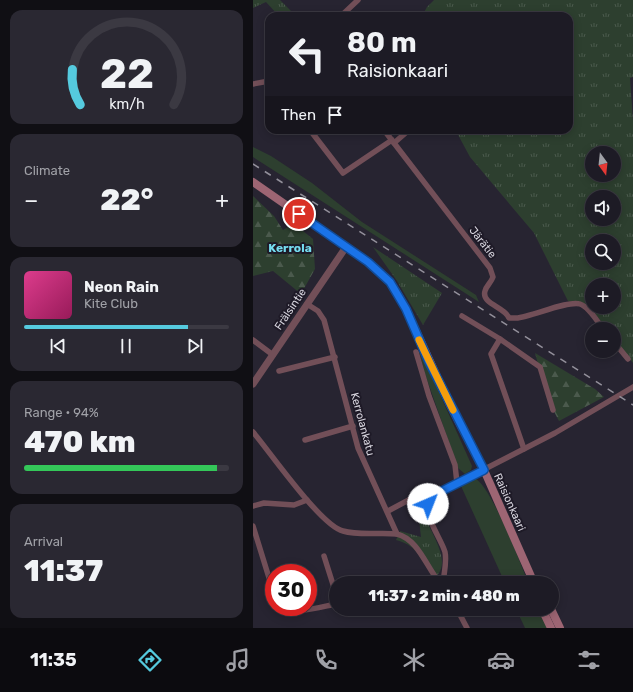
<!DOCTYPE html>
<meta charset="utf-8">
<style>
:root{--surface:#1d1b25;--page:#2a2832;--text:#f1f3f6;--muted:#a0a1a7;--line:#3b3942;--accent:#55cade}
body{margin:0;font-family:Rubik,sans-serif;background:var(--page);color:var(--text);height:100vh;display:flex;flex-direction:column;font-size:15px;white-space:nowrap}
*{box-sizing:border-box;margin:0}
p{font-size:13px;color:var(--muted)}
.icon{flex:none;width:22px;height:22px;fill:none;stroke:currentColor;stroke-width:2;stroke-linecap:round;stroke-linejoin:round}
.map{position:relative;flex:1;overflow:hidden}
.sheet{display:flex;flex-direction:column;gap:10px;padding:10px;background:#100f14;width:253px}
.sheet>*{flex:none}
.hud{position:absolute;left:12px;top:12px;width:308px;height:122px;border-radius:12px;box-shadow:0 2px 10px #0003,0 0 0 1px var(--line);background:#1d1b25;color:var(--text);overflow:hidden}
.needle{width:26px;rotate:165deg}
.fabs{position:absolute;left:332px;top:146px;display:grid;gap:8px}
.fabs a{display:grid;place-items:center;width:36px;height:36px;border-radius:50%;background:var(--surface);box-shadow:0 2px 10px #0003,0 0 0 1px var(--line);font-size:20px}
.speed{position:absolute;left:12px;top:564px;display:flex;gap:8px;font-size:20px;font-weight:700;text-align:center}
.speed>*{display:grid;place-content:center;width:52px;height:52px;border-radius:50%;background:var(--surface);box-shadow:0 2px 10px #0003,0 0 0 1px var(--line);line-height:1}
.speed .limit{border:6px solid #d22;background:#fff;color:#111}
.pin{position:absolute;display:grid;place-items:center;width:34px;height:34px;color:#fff;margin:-17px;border:2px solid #fff;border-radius:50%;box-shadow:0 1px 4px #0007}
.me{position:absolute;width:44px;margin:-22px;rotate:44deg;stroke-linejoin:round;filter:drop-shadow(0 0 3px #0008)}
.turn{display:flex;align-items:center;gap:14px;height:84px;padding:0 16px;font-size:18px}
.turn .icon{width:52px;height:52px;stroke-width:2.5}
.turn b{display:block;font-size:28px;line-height:34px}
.then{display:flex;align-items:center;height:38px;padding:0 16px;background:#0003;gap:8px;font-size:15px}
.big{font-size:30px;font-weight:800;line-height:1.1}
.sheet .card{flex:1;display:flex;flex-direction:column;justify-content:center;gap:6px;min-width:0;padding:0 14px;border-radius:12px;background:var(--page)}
.sheet .dial{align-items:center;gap:0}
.dial svg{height:104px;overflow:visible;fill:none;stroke:var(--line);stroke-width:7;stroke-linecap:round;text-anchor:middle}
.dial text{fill:var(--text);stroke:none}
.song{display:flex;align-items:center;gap:12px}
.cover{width:48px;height:48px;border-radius:6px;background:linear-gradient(135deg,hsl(330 70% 55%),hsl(330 70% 35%))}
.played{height:4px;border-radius:2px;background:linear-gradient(90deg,var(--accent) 80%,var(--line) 80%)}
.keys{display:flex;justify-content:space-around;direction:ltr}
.heat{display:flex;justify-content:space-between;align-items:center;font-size:22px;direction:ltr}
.charge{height:6px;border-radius:3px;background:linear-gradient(90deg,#34c759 94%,var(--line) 0)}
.trip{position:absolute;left:76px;top:576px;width:230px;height:40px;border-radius:20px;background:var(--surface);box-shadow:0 2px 10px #0003,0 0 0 1px var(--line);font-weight:800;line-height:40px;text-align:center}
.tab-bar{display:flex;height:64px;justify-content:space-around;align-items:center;background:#0c0b0f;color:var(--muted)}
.tab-bar .icon{width:28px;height:28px}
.tab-bar .on{color:var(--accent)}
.tab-bar b{font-size:18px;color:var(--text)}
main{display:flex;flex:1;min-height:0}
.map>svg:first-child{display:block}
.green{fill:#2d3f2f}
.forest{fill:url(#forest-firs)}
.park{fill:url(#park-tufts);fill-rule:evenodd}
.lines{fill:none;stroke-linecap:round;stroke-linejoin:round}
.minor{stroke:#724f58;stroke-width:5.5}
.tertiary{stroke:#724f58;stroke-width:7}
.secondary{stroke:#9d6573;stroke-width:8}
.rail{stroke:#93909b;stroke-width:1.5;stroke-dasharray:7 7;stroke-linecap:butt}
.route-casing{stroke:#114b97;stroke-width:10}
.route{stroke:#1a73e8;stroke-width:7}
.slow{stroke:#f59e0b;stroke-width:7}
.labels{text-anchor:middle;stroke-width:4;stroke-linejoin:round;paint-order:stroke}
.street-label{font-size:11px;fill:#d7d5de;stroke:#1e1a27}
.neighbourhood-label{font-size:12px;font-weight:bold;fill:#75ddf0;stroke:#1e1a27}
</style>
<main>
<section class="sheet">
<div class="card dial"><svg viewBox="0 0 100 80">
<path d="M14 69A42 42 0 1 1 86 69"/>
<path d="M14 69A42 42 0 0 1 8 42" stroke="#55cade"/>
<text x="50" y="56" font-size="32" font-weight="700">22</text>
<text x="50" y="72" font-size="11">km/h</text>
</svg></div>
<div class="card"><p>Climate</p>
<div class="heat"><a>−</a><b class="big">22°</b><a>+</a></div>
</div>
<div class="card">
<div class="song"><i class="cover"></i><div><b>Neon Rain</b><p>Kite Club</p></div></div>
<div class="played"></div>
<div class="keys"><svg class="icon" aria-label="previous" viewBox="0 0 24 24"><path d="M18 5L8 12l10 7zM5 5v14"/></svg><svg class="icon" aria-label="pause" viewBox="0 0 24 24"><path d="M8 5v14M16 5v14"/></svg><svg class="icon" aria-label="next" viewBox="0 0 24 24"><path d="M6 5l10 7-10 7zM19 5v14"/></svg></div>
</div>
<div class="card"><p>Range · 94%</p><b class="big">470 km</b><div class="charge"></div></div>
<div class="card"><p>Arrival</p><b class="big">11:37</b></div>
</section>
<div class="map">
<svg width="380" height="628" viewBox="0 0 380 628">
<defs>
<pattern id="forest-firs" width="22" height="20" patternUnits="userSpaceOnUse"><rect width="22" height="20" fill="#2d3f2f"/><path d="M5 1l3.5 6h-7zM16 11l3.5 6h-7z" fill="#4b5a4d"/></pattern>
<pattern id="park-tufts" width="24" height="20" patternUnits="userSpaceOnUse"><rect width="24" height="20" fill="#2d3f2f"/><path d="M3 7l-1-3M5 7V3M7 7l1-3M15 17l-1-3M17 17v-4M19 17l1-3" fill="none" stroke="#4b5a4d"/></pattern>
</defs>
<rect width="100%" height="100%" fill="#272431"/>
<!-- green -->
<g class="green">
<path d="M 0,147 L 18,156 L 59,183 L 109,222 L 223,295 L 226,302 L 0,157 Z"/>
<path d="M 163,341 L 219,466 L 218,470 L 212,474 L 205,468 L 172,374 Z"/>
<path d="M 221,478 C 237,483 268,564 275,583 L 252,583 L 208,486 Z"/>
<path d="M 263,609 L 286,609 L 294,628 L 272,628 Z"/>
</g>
<!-- forest -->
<g class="forest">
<path d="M 0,196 L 21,216 L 30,230 L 35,227 L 50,231 L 60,239 L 62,269 L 48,294 L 20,271 L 0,276 Z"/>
<path d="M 282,353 L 342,389 L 351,397 L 306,421 L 295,400 Z"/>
</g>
<!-- park -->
<g class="park">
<path d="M 0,0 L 27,0 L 43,16 L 26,16 L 13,2 L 0,8 Z"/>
<path d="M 181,0 L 380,0 L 380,77 L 377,78 L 380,121 L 380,363 L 361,338 L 361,329 L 354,329 L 336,306 L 315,301 L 281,233 L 217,157 L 203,131 L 316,130 L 316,16 L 169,16 L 174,7 ZM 339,153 L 361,153 L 361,175 L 339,175 ZM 339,197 L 361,197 L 361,219 L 339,219 ZM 339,241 L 361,241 L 361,263 L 339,263 ZM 339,285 L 361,285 L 361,307 L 339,307 Z"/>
<path d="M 120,247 L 189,293 L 170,325 L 144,281 Z"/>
<path d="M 164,501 L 170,501 C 168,529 210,563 175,583 L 178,576 L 177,572 C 166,556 163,545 143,540 L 147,531 L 168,537 Z"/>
</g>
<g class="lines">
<!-- minor -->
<g class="minor">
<path d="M 88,16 L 105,0"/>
<path d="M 0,84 L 16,81"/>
<path d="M 57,130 L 90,173 L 139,140"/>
<path d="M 131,130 L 237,268 L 240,277 C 238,283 233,286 232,291 C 228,304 252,307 256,318 L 263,318 C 278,317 315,300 327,304 C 336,307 344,321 350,329"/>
<path d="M 141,143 L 156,130"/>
<path d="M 54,304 L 65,311 L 71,320 L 105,448 L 144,534 C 166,540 173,567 187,583"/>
<path d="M 209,316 L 247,339 L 287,367 L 300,410"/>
<path d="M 247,339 L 238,354 L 271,449"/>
<path d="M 0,340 L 20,355"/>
<path d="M 361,342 L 375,359"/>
<path d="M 163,352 L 176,396 L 202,465 L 204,483"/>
<path d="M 26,371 L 82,357"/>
<path d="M 0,432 C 17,452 68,526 90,531 C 107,536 126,532 144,534"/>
<path d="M 52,440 L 100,426"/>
<path d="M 0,506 L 11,503 L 41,505 L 54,500"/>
<path d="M 135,511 L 167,494 L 177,499"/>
<path d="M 0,526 L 21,594"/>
<path d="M 71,556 L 83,594"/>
<path d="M 190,583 C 191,573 194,562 192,552 C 187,535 165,511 181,495 L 302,433 L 380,387"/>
<path d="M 28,607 C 37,616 71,606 83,604"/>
<path d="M 204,609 L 214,628"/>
</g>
<!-- tertiary -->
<path class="tertiary" d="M 0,384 L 93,247"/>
<!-- secondary -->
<g class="secondary">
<path d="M 0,182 L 115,262 L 137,282 L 143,291 L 153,309 L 197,405 L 231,470 L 281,583"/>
<path d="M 289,609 L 298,628"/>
<path d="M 298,609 L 307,628"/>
</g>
<!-- rail -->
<path class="rail" d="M 0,164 L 380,405"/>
</g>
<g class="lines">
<defs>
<path id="route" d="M 46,214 L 115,262 L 137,282 L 153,309 L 176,362 L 231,470 L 181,495 L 175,504"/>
</defs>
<!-- route casing -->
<use href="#route" class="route-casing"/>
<!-- route -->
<use href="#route" class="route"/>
<!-- slow -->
<path class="slow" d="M 166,340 L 200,410"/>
</g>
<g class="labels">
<!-- street labels -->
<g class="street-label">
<text transform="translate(230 242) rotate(52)" y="4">Järätie</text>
<text transform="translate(37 309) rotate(-56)" y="4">Frälsintie</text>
<text transform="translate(110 424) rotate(75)" y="4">Kerrolankatu</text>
<text transform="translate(257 502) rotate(66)" y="4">Raisionkaari</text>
</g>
<!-- neighbourhood labels -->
<g class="neighbourhood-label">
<text x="37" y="252">Kerrola</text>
</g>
</g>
</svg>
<div class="fabs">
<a><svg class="needle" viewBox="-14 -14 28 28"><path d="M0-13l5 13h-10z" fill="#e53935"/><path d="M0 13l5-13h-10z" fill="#a0a1a7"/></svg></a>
<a><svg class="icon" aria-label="sound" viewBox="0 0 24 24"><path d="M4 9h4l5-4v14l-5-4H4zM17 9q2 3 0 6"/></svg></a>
<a><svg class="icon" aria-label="search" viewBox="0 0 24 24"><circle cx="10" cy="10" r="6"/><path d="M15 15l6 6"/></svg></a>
<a>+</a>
<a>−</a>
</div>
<div class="speed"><div class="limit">30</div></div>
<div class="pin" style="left:46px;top:214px;background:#d93025"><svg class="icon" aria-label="arrive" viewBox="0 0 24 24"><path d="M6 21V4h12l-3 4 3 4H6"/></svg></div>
<svg class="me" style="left:175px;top:504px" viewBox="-20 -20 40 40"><circle r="19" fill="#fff"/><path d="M0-13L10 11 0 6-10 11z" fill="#1a73e8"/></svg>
<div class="trip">11:37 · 2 min · 480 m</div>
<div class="hud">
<div class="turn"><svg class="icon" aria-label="left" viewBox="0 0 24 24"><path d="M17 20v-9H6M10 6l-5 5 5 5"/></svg><div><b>80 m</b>Raisionkaari</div></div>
<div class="then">Then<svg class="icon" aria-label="arrive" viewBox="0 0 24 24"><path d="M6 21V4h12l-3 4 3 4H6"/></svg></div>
</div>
</div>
</main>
<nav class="tab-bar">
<b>11:35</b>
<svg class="icon on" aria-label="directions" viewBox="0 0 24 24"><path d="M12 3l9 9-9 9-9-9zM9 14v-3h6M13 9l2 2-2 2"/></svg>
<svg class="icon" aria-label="music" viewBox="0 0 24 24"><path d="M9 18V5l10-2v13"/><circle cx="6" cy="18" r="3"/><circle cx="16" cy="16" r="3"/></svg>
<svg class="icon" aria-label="phone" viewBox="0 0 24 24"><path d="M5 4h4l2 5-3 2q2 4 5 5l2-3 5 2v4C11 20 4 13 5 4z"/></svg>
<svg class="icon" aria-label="climate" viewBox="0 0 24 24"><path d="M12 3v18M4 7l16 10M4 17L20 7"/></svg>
<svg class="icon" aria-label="car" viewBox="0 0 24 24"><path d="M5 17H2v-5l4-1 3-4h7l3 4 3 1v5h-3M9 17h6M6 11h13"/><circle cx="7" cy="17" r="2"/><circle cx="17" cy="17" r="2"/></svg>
<svg class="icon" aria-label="filters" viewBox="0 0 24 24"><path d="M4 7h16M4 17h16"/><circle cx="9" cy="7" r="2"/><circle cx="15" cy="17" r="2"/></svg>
</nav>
